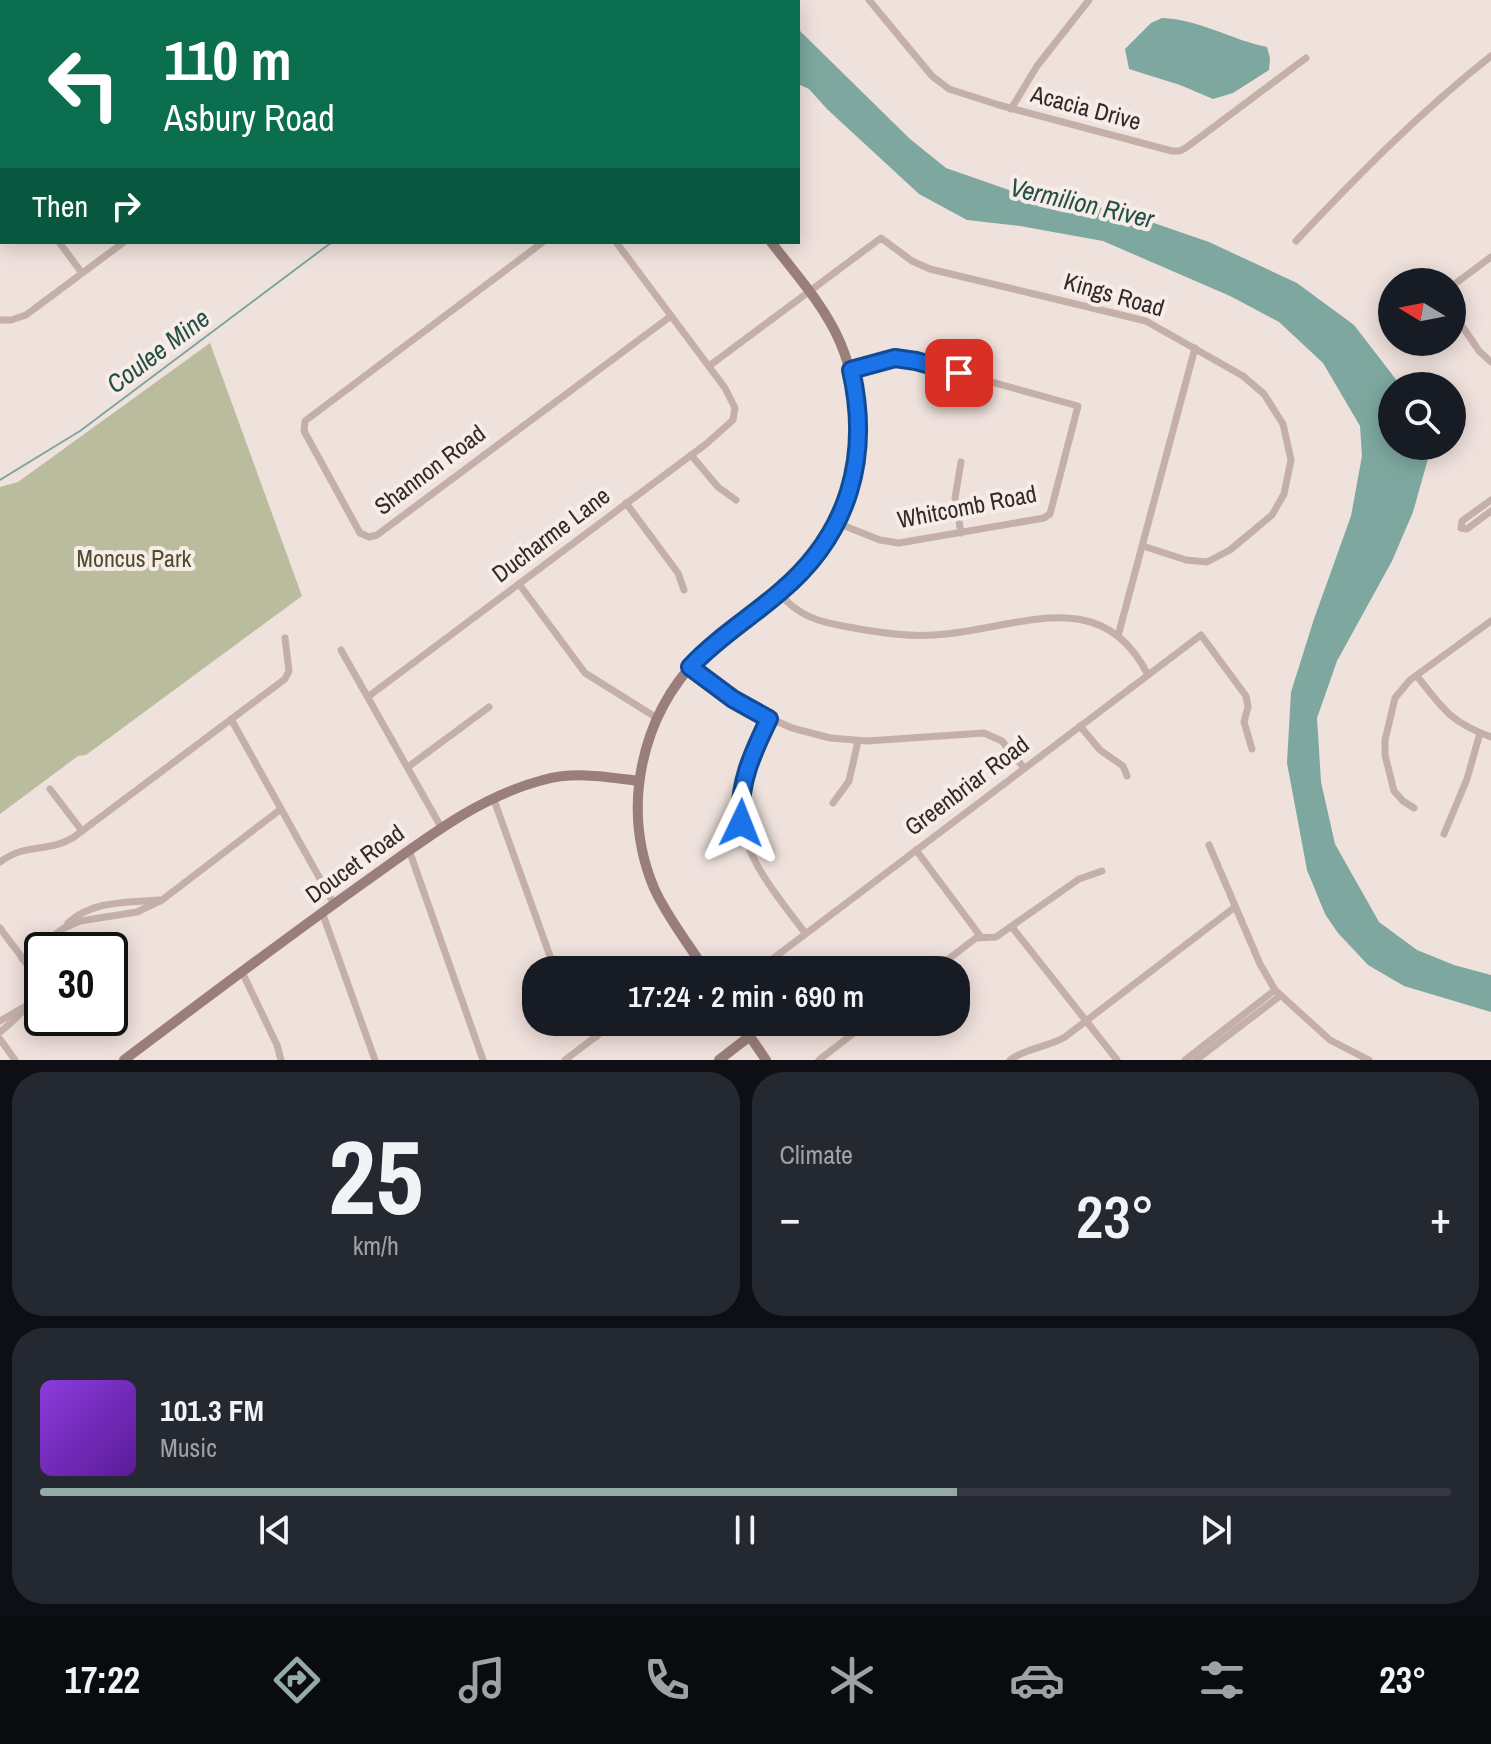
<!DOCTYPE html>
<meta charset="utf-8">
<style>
:root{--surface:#171b24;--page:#242831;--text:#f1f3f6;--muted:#9ea1a6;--line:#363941;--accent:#94aaa7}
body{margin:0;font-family:"Archivo Narrow",sans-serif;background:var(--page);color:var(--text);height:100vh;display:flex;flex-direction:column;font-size:30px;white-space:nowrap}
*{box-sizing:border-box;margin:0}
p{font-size:26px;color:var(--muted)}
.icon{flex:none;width:44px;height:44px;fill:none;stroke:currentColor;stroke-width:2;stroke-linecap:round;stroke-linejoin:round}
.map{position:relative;height:1060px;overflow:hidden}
.details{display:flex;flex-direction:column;gap:12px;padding:12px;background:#0d0f14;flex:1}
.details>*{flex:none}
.guide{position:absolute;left:0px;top:0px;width:800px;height:244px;box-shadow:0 4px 20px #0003;background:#0b6e4f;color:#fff;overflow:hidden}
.needle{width:52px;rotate:280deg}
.tools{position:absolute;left:1378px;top:268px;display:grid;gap:16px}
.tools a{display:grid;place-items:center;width:88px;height:88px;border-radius:50%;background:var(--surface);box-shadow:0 4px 20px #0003;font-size:40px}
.speed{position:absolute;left:24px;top:932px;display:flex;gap:16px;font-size:40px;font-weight:700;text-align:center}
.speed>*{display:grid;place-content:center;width:104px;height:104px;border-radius:50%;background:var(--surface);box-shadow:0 4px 20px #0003;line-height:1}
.speed .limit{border:4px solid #111;border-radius:12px;background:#fff;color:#111}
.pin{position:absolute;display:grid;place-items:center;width:68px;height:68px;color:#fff;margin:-34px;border-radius:16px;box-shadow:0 4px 12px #0006}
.me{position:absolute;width:88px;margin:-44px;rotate:2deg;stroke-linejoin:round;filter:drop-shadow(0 0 6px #0008)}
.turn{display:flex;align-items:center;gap:28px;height:168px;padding:0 32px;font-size:36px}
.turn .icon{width:104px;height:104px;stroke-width:2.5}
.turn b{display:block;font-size:56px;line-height:68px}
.then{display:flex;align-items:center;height:76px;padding:0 32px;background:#0003;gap:16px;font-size:30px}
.big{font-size:60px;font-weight:600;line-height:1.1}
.details .tile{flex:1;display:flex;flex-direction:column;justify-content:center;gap:12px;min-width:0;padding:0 28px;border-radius:32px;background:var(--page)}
.details .dial{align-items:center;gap:0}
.dial b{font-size:104px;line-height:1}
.song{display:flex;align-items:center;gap:24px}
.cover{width:96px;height:96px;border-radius:12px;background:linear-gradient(135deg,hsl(270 70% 55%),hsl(270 70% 35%))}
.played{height:8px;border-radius:4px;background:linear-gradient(90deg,var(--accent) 65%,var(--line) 65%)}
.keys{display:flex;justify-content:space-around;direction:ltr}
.heat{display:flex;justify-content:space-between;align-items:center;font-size:44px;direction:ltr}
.details .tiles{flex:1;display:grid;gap:12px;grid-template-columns:1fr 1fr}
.tile:last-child{grid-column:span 2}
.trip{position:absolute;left:522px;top:956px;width:448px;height:80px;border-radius:32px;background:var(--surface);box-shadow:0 4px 20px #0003;font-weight:600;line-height:80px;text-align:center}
.menu{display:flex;height:128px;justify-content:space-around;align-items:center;background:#090b0e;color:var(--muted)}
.menu .icon{width:56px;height:56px}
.menu .selected{color:var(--accent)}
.menu b{font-size:36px;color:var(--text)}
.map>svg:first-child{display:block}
.green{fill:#babc9e}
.water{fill:#7ea89f}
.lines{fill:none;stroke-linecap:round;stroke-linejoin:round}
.stream{stroke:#7ea89f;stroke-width:2}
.street{stroke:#c5afa9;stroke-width:7}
.secondary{stroke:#997e7b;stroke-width:10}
.route-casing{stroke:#114b97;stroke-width:20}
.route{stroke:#1a73e8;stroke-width:14}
.labels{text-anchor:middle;stroke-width:8;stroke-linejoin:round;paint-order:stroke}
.street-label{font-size:24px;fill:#332928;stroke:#f7ece8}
.park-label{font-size:24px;fill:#4c4f2f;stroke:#f7ece8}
.water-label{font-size:26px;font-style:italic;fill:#235047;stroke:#f7ece8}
</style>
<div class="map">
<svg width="1491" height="1060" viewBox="0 0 1491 1060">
<rect width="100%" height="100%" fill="#efe1dc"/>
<!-- green -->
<path class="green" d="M 210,343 L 302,596 L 86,755 L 78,756 L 0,814 L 0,487 L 18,482 Z"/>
<!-- water -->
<g class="water">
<path d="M 1162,18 C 1198,19 1232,40 1267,47 L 1270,58 L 1269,70 L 1233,93 L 1213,99 L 1180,85 L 1129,69 L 1125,49 L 1151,23 Z"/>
<path d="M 798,29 L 910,139 L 946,168 L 1009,190 L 1119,211 L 1209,242 L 1297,283 L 1354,325 L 1401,386 L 1392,386 L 1392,446 L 1431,448 L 1413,512 L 1392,561 L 1337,661 L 1317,718 L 1321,782 L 1335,844 L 1379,922 L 1417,950 L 1454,965 L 1491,975 L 1491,1012 L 1404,986 L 1368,965 L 1338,933 L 1325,914 L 1307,870 L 1287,763 L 1291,692 L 1314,619 L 1351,516 L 1362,456 L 1360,426 L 1323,363 L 1279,322 L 1230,296 L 1103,241 L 1020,226 L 967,220 L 919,194 L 827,109 L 809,89 L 798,84 Z"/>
</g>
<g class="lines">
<!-- stream -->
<path class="stream" d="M 0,480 L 80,431 L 332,242"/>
<!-- street -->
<g class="street">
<path d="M 375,0 L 377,2"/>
<path d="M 516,0 L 518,2"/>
<path d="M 869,0 L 932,76 L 949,89 L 999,105 L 1172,151 L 1180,151 L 1187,147 L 1306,58"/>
<path d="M 46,2 L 48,0"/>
<path d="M 257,2 L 260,0"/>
<path d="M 564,2 L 567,0"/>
<path d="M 0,77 L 2,80"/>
<path d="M 1011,109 L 1037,66 L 1089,0"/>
<path d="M 0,221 L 2,222"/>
<path d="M 1296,241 C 1358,175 1420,112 1491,56"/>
<path d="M 59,242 L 82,273"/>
<path d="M 543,242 L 305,421 L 304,431 L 360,533 L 369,537 L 377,535 L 671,316"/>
<path d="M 1452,286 L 1491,257"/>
<path d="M 1452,311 L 1479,351 L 1491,362"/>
<path d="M 0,320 L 11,320 L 26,315 L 124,242"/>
<path d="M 709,366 L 881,238 L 912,261 L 930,269 L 1146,321 L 1243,376 L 1264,394 L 1283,424 L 1291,460 L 1284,494 L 1272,515 L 1230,550 L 1207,562 L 1186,560 L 1143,546"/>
<path d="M 691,455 L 718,487 L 736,500"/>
<path d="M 1491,500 L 1462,521 L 1461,528 L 1467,529 L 1491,511"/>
<path d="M 626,503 L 678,573 L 684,590"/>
<path d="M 837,523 L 880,540 L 899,543 L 1044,518 L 1050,514 L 1078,406 L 916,361 L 895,358 L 851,370"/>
<path d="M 961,533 L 955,498 L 961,462"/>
<path d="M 519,584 L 585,673 L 657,718"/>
<path d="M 779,593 C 799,617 820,622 848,627 C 881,633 913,638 946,634 C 1023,626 1103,585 1148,675"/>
<path d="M 1118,636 L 1195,348"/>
<path d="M 341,650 L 441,827"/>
<path d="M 690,667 L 747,708 L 792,728 L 830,738 L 867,741 L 984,733 L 1002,741 L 1024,768"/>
<path d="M 1417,676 C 1443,709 1450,722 1491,737"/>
<path d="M 369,696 L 706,444 L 733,420 L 735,408 L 725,388 L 616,242"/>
<path d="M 231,719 L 334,904"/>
<path d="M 769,719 C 760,738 749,757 744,777 C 727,840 770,886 805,933"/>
<path d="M 1080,726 L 1100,750 L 1123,766 L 1127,776"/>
<path d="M 408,767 L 489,707"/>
<path d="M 50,789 L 82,831"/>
<path d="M 494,800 L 555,970"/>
<path d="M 833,803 L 849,781 L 858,741"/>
<path d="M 1414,808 L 1403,801 L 1394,791 L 1385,755 L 1385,740 L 1395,698 L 1410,680 L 1491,621"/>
<path d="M 1444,834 L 1467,779 L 1480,733"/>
<path d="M 1209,845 L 1260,964 L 1275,990 L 1330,1040 L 1369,1060"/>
<path d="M 409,850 L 483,1060"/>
<path d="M 916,850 L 981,937"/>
<path d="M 0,862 C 27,842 49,853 74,837 L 285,679 L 289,671 L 285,638"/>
<path d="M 322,912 L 375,1060"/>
<path d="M 68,923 C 92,900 128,903 159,900"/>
<path d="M 1012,927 L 1117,1060"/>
<path d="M 0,928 C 36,979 57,985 0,1032"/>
<path d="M 22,959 L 64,928 L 80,921 L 137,912 L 162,900 L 281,809"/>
<path d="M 684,970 L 698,959"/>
<path d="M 758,970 L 1201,635 L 1246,696 L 1248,707 L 1244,722 L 1252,749"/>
<path d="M 934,970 L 976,938 L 996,937 L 1079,879 L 1102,871"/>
<path d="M 242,972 L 277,1045 L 281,1060"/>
<path d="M 0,1021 L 26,1006"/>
<path d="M 585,1022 L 596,1037"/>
<path d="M 0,1039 L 15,1060"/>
<path d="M 565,1060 L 615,1022"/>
<path d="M 819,1060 L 868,1022"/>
<path d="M 1010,1060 C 1026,1048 1048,1047 1065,1037 L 1235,907"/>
<path d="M 1185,1060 L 1275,990"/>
<path d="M 1196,1060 L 1280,996"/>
</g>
<!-- secondary -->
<g class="secondary">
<path d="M 589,0 L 591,2"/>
<path d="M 705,970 C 688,943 667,917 654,888 C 621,809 640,718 699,657 C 730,626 770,604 802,573 C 863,513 872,418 840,342 C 824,305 795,273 771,242"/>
<path d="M 740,1022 L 766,1060"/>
<path d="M 124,1060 C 205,999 286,938 369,879 C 423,841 477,797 543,780 C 574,771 608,777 639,781"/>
<path d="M 719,1060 L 750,1036"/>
</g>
</g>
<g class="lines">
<defs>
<path id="route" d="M 741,823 C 738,784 752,754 769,719 L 733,699 L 690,667 C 717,638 750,618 780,592 C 849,534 871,457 851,370 L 895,358 L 916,361 L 959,373"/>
</defs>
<!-- route casing -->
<use href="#route" class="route-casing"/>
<!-- route -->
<use href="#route" class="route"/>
</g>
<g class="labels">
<!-- street labels -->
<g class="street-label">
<text transform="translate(1086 108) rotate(15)" y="8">Acacia Drive</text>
<text transform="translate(1114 295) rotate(16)" y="8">Kings Road</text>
<text transform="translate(430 470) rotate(-37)" y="8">Shannon Road</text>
<text transform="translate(967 507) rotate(-11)" y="8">Whitcomb Road</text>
<text transform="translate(551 535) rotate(-37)" y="8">Ducharme Lane</text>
<text transform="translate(967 786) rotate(-37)" y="8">Greenbriar Road</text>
<text transform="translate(355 864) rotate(-36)" y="8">Doucet Road</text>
</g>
<!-- park labels -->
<g class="park-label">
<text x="134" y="567">Moncus Park</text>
</g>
<!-- water labels -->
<g class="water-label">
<text transform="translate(1082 203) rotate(13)" y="9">Vermilion River</text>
<text transform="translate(158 351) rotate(-37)" y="9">Coulee Mine</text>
</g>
</g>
</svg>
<div class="tools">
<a><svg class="needle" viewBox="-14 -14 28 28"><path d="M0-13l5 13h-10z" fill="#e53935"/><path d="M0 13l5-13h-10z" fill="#9ea1a6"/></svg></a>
<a><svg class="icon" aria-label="search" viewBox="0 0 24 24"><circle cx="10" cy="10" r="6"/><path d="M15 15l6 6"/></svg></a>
</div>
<div class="speed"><div class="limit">30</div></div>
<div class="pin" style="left:959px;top:373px;background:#d93025"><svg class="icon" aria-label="arrive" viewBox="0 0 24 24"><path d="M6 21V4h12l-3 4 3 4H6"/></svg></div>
<svg class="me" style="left:741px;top:823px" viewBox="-20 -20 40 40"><path d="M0-17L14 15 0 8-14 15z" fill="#1a73e8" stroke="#fff" stroke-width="4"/></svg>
<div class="trip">17:24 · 2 min · 690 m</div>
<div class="guide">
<div class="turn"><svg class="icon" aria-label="left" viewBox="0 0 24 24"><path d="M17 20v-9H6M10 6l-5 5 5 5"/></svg><div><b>110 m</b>Asbury Road</div></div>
<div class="then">Then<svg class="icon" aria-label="right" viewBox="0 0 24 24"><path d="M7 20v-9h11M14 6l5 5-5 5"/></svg></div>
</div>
</div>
<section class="details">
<div class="tiles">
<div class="tile dial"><b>25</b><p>km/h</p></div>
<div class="tile"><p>Climate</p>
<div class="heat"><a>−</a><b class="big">23°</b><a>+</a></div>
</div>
<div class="tile">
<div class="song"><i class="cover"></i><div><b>101.3 FM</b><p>Music</p></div></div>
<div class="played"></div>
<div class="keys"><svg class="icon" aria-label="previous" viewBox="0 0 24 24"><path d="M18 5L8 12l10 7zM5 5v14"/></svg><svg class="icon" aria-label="pause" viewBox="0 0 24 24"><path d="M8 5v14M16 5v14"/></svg><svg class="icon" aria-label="next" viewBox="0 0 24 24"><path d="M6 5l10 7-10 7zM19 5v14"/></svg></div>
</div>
</div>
</section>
<nav class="menu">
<b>17:22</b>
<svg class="icon selected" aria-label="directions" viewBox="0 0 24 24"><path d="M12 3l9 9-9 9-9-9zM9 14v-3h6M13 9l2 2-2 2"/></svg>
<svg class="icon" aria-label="music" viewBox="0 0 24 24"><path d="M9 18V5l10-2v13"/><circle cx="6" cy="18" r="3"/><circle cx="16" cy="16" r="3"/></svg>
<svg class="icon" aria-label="phone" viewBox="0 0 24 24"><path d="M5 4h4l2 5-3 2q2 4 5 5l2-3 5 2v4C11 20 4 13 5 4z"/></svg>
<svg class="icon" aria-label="climate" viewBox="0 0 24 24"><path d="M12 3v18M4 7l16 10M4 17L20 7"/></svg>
<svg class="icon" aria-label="car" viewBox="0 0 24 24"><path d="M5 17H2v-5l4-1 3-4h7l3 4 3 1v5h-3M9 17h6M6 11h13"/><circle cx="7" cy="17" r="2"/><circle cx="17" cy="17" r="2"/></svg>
<svg class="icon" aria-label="filters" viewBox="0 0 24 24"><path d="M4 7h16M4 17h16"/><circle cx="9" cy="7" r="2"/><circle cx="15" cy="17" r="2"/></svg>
<b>23°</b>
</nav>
